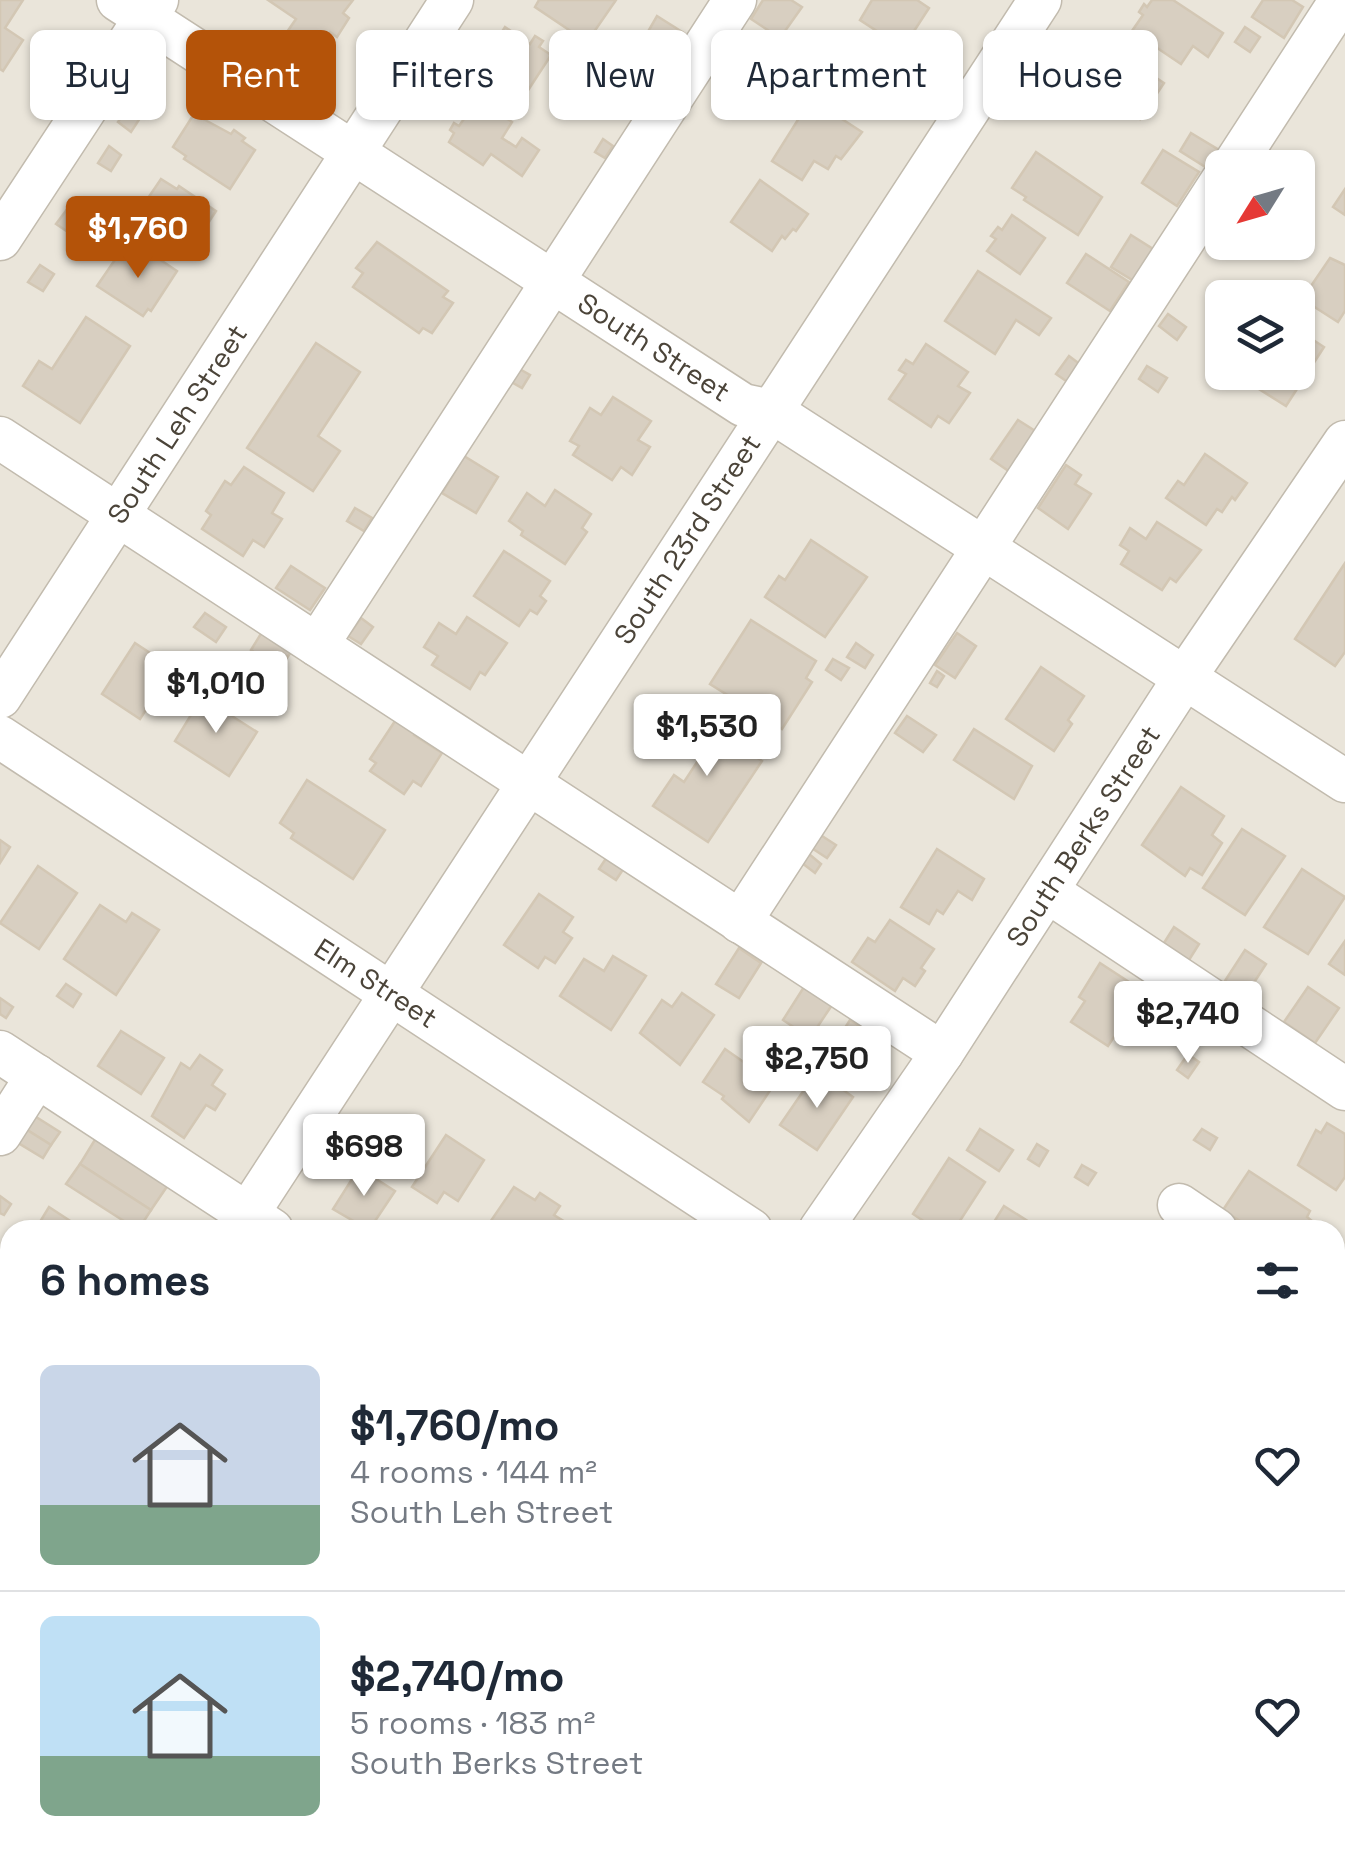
<!DOCTYPE html>
<meta charset="utf-8">
<style>
:root{--surface:#fff;--page:#f6f6f7;--text:#1f2937;--muted:#747a83;--line:#e0e1e3;--accent:#b45309}
body{margin:0;font-family:"Space Grotesk",sans-serif;background:var(--page);color:var(--text);height:100vh;display:flex;flex-direction:column;font-size:38px;white-space:nowrap}
*{box-sizing:border-box;margin:0}
p{font-size:32px;color:var(--muted)}
.icon{flex:none;width:55px;height:55px;fill:none;stroke:currentColor;stroke-width:2;stroke-linecap:round;stroke-linejoin:round}
.map{position:relative;flex:1;overflow:hidden}
.details{position:absolute;left:0px;top:1220px;width:1345px;height:642px;display:flex;flex-direction:column;background:var(--surface);border-radius:30px 30px 0 0;box-shadow:0 2px 8px #0004}
.details>*{flex:none}
.top-card{position:absolute;left:30px;top:30px;width:1285px;height:90px;display:flex;gap:20px}
.needle{width:65px;rotate:233deg}
.fabs{position:absolute;left:1205px;top:150px;display:grid;gap:20px}
.fabs a{display:grid;place-items:center;width:110px;height:110px;border-radius:15px;background:var(--surface);box-shadow:0 2px 8px #0004;font-size:50px}
.price{position:absolute;translate:-50% -85px;padding:0 22px;border-radius:10px;background:#fff;color:#222;font-size:32px;line-height:65px;filter:drop-shadow(0 2px 5px #0008)}
.price::after{content:'';position:absolute;left:50%;top:60px;width:30px;height:22px;margin-left:-15px;background:inherit;clip-path:polygon(0 0,100% 0,50% 100%)}
.price.on{background:var(--accent);color:#fff}
ul{padding:0;list-style:none}
li{display:flex;align-items:center;gap:30px;height:250px;padding:0 40px}
li+li{border-top:2px solid var(--line)}
li span{display:grid;place-items:center;flex:none;width:280px;height:200px;border-radius:15px;color:#555}
li>.icon{margin-inline-start:auto}
span .icon{width:120px;height:120px;fill:#fffc;stroke-width:1}
li b{font-size:42px}
h2{display:flex;justify-content:space-between;align-items:center;height:120px;padding:0 40px;font-size:42px}
.chip{padding:0 35px;border-radius:15px;background:var(--surface);box-shadow:0 2px 8px #0004;font-size:35px;line-height:90px}
.chip.on{background:var(--accent);color:#fff}
.map>svg:first-child{display:block}
.residential{fill:#eae5da;fill-rule:evenodd}
.building{fill:#d8cfc1;stroke:#d3c7b4;stroke-width:2.5}
.lines{fill:none;stroke-linecap:round;stroke-linejoin:round}
.minor-casing{stroke:#c2bbae;stroke-width:45}
.major-casing{stroke:#e6c16a;stroke-width:58}
.minor{stroke:#fff;stroke-width:42}
.major{stroke:#ffe39c;stroke-width:55}
.labels{text-anchor:middle;dominant-baseline:central;stroke-width:10;stroke-linejoin:round;paint-order:stroke}
.street-label{font-size:28px;fill:#4b4439;stroke:#fff}
</style>
<div class="map">
<svg width="1345" height="1861" viewBox="0 0 1345 1861">
<rect width="100%" height="100%" fill="#f6f3ec"/>
<!-- residential -->
<g class="residential">
<path d="M 0,0 L 1345,0 L 1345,1293 L 1335,1308 L 1335,1230 L 10,1230 L 10,1852 L 979,1853 L 974,1861 L 0,1861 ZM 1222,168 L 1298,168 L 1298,242 L 1222,242 ZM 1222,298 L 1298,298 L 1298,372 L 1222,372 Z"/>
<path d="M 1345,1400 L 1345,1861 L 1043,1861 L 1049,1852 L 1335,1852 L 1335,1415 Z"/>
</g>
<!-- building -->
<g class="building">
<path d="M 0,0 L 23,0 L 5,28 L 23,40 L 3,71 L 0,69 Z"/>
<path d="M 268,0 L 353,0 L 343,13 L 349,18 L 337,37 L 330,32 L 316,52 L 287,32 L 296,19 Z"/>
<path d="M 539,0 L 616,0 L 587,42 L 535,7 Z"/>
<path d="M 763,0 L 791,0 L 802,7 L 780,38 L 751,19 Z"/>
<path d="M 872,0 L 917,0 L 929,8 L 903,48 L 860,20 Z"/>
<path d="M 1152,0 L 1173,0 L 1223,33 L 1208,57 L 1193,46 L 1181,64 L 1132,31 L 1143,15 L 1139,12 L 1144,4 L 1147,7 Z"/>
<path d="M 1263,0 L 1292,0 L 1303,7 L 1284,38 L 1252,17 Z"/>
<path d="M 657,16 L 684,33 L 672,51 L 646,35 Z"/>
<path d="M 505,27 L 530,44 L 535,36 L 543,41 L 539,47 L 551,55 L 525,95 L 492,73 L 501,59 L 490,51 Z"/>
<path d="M 1245,27 L 1260,37 L 1250,52 L 1235,42 Z"/>
<path d="M 734,28 L 755,42 L 743,60 L 722,46 Z"/>
<path d="M 853,35 L 887,58 L 878,72 L 883,75 L 876,85 L 871,82 L 862,95 L 828,72 Z"/>
<path d="M 1119,53 L 1164,83 L 1140,119 L 1095,89 L 1104,75 L 1100,71 L 1105,63 L 1110,66 Z"/>
<path d="M 62,90 L 77,99 L 67,116 L 52,106 Z"/>
<path d="M 478,99 L 512,122 L 502,138 L 516,147 L 522,138 L 539,150 L 522,176 L 491,154 L 483,165 L 449,142 L 454,133 L 450,130 L 454,123 L 459,126 Z"/>
<path d="M 811,99 L 862,132 L 841,159 L 836,156 L 828,169 L 814,161 L 802,180 L 772,161 Z"/>
<path d="M 129,106 L 142,115 L 131,132 L 118,122 Z"/>
<path d="M 194,114 L 231,134 L 234,130 L 245,138 L 242,141 L 255,150 L 230,189 L 184,159 L 186,156 L 173,147 Z"/>
<path d="M 1191,133 L 1219,150 L 1207,168 L 1180,151 Z"/>
<path d="M 603,139 L 613,146 L 605,158 L 595,152 Z"/>
<path d="M 109,146 L 121,155 L 111,171 L 98,163 Z"/>
<path d="M 1163,150 L 1199,172 L 1177,206 L 1142,183 Z"/>
<path d="M 1036,152 L 1102,197 L 1078,235 L 1024,200 L 1026,197 L 1012,188 Z"/>
<path d="M 161,179 L 177,189 L 179,186 L 216,211 L 185,258 L 147,233 L 157,218 L 142,207 Z"/>
<path d="M 760,180 L 808,214 L 796,231 L 793,229 L 785,239 L 782,236 L 772,251 L 731,222 Z"/>
<path d="M 1345,189 L 1345,215 L 1333,207 Z"/>
<path d="M 82,200 L 95,208 L 89,218 L 75,209 Z"/>
<path d="M 68,208 L 79,217 L 68,232 L 56,224 Z"/>
<path d="M 1012,215 L 1045,238 L 1020,274 L 987,251 L 996,239 L 991,236 L 998,227 L 1002,230 Z"/>
<path d="M 1131,235 L 1161,254 L 1142,286 L 1111,267 Z"/>
<path d="M 377,242 L 448,291 L 443,297 L 453,303 L 432,333 L 423,328 L 419,333 L 353,287 L 363,273 L 356,268 Z"/>
<path d="M 144,249 L 177,271 L 151,311 L 148,309 L 143,316 L 97,286 L 121,251 L 136,260 Z"/>
<path d="M 1086,254 L 1129,282 L 1110,311 L 1067,283 Z"/>
<path d="M 1330,258 L 1345,265 L 1345,311 L 1338,322 L 1296,295 L 1304,282 L 1311,286 Z"/>
<path d="M 40,265 L 54,274 L 43,291 L 28,282 Z"/>
<path d="M 978,271 L 1051,318 L 1039,335 L 1016,320 L 995,354 L 945,321 Z"/>
<path d="M 1168,314 L 1186,327 L 1177,340 L 1159,326 Z"/>
<path d="M 86,317 L 130,346 L 80,423 L 23,386 L 39,361 L 52,369 Z"/>
<path d="M 1298,330 L 1324,347 L 1286,406 L 1243,379 L 1247,372 L 1298,372 Z"/>
<path d="M 316,343 L 360,372 L 318,436 L 340,451 L 313,491 L 247,448 Z"/>
<path d="M 926,344 L 968,372 L 958,386 L 970,393 L 949,423 L 938,416 L 931,427 L 889,399 L 906,374 L 899,370 L 906,360 L 913,364 Z"/>
<path d="M 1069,356 L 1081,365 L 1069,383 L 1056,374 Z"/>
<path d="M 1147,366 L 1167,378 L 1158,392 L 1139,379 Z"/>
<path d="M 516,367 L 530,375 L 522,388 L 508,380 Z"/>
<path d="M 613,397 L 651,421 L 638,440 L 650,447 L 632,475 L 621,467 L 612,480 L 573,455 L 579,446 L 570,441 L 590,408 L 601,415 Z"/>
<path d="M 1018,420 L 1037,432 L 1010,472 L 991,459 Z"/>
<path d="M 1205,454 L 1247,483 L 1235,500 L 1232,497 L 1222,512 L 1217,509 L 1206,525 L 1166,498 L 1178,481 L 1184,485 Z"/>
<path d="M 464,456 L 498,477 L 476,513 L 442,493 Z"/>
<path d="M 1066,465 L 1081,475 L 1075,484 L 1091,494 L 1068,529 L 1038,508 Z"/>
<path d="M 244,467 L 284,493 L 272,513 L 282,519 L 264,547 L 253,540 L 243,556 L 202,529 L 211,515 L 206,511 L 225,481 L 231,485 Z"/>
<path d="M 555,490 L 591,514 L 582,528 L 587,532 L 565,564 L 521,535 L 523,531 L 509,521 L 527,493 L 545,506 Z"/>
<path d="M 355,508 L 372,518 L 364,531 L 347,521 Z"/>
<path d="M 1157,522 L 1201,550 L 1176,582 L 1170,578 L 1162,590 L 1121,564 L 1129,551 L 1120,545 L 1130,528 L 1146,539 Z"/>
<path d="M 811,540 L 867,577 L 825,637 L 765,597 L 779,576 L 785,580 Z"/>
<path d="M 504,551 L 550,581 L 540,596 L 546,601 L 537,614 L 530,610 L 519,626 L 474,596 Z"/>
<path d="M 1345,563 L 1345,652 L 1335,666 L 1295,639 Z"/>
<path d="M 291,566 L 325,588 L 310,610 L 276,588 Z"/>
<path d="M 205,613 L 226,627 L 216,642 L 194,627 Z"/>
<path d="M 467,617 L 507,643 L 485,675 L 480,672 L 470,689 L 432,665 L 438,656 L 424,647 L 439,623 L 456,634 Z"/>
<path d="M 361,618 L 373,627 L 361,644 L 348,636 Z"/>
<path d="M 751,620 L 816,661 L 806,678 L 812,682 L 782,729 L 710,684 Z"/>
<path d="M 262,632 L 291,652 L 279,669 L 251,650 Z"/>
<path d="M 957,633 L 976,646 L 955,678 L 935,665 Z"/>
<path d="M 135,643 L 173,668 L 140,719 L 102,694 Z"/>
<path d="M 856,643 L 873,655 L 865,668 L 847,657 Z"/>
<path d="M 833,659 L 849,668 L 841,680 L 826,670 Z"/>
<path d="M 1041,667 L 1084,696 L 1068,720 L 1072,724 L 1054,751 L 1006,719 Z"/>
<path d="M 937,671 L 944,676 L 937,687 L 930,683 Z"/>
<path d="M 202,697 L 257,732 L 229,776 L 175,741 Z"/>
<path d="M 689,712 L 762,761 L 708,842 L 653,806 L 674,775 L 684,782 L 701,756 L 673,737 Z"/>
<path d="M 907,716 L 936,735 L 923,752 L 895,733 Z"/>
<path d="M 397,718 L 416,731 L 414,735 L 442,753 L 421,786 L 413,781 L 404,794 L 370,771 L 376,763 L 370,759 Z"/>
<path d="M 974,729 L 1032,766 L 1014,799 L 954,760 Z"/>
<path d="M 307,780 L 385,830 L 353,879 L 291,838 L 294,833 L 280,823 Z"/>
<path d="M 1181,787 L 1224,816 L 1212,835 L 1222,843 L 1202,875 L 1190,868 L 1185,876 L 1142,845 Z"/>
<path d="M 1242,829 L 1285,856 L 1245,915 L 1203,888 Z"/>
<path d="M 819,834 L 836,845 L 827,858 L 810,847 Z"/>
<path d="M 0,840 L 10,847 L 0,863 Z"/>
<path d="M 937,849 L 984,879 L 972,900 L 958,891 L 943,914 L 937,910 L 929,924 L 901,907 Z"/>
<path d="M 609,854 L 626,865 L 616,880 L 599,869 Z"/>
<path d="M 809,854 L 821,864 L 815,873 L 802,863 Z"/>
<path d="M 38,866 L 77,893 L 39,949 L 0,923 Z"/>
<path d="M 1302,869 L 1345,897 L 1308,954 L 1264,927 Z"/>
<path d="M 539,894 L 573,917 L 563,932 L 572,938 L 555,963 L 545,957 L 538,968 L 504,945 Z"/>
<path d="M 100,905 L 126,922 L 132,913 L 159,930 L 116,995 L 64,959 Z"/>
<path d="M 890,920 L 934,949 L 921,968 L 925,971 L 915,986 L 903,978 L 895,991 L 852,962 L 868,938 L 875,942 Z"/>
<path d="M 1174,927 L 1199,944 L 1189,960 L 1164,943 Z"/>
<path d="M 1345,941 L 1345,975 L 1329,964 Z"/>
<path d="M 739,948 L 761,963 L 739,998 L 716,984 Z"/>
<path d="M 1245,950 L 1266,964 L 1244,998 L 1223,984 Z"/>
<path d="M 613,956 L 646,976 L 611,1030 L 560,996 L 584,959 L 604,971 Z"/>
<path d="M 1100,963 L 1149,995 L 1137,1014 L 1131,1011 L 1108,1046 L 1071,1022 L 1085,1001 L 1079,997 Z"/>
<path d="M 66,984 L 81,994 L 73,1007 L 57,996 Z"/>
<path d="M 804,987 L 832,1005 L 810,1038 L 783,1020 Z"/>
<path d="M 1308,987 L 1339,1008 L 1315,1043 L 1284,1022 Z"/>
<path d="M 682,993 L 714,1015 L 680,1065 L 640,1033 L 662,1000 L 672,1007 Z"/>
<path d="M 0,998 L 13,1007 L 6,1018 L 0,1014 Z"/>
<path d="M 850,1020 L 880,1039 L 867,1058 L 838,1039 Z"/>
<path d="M 121,1031 L 164,1058 L 141,1094 L 98,1066 Z"/>
<path d="M 756,1046 L 780,1064 L 769,1079 L 775,1083 L 749,1122 L 722,1099 L 724,1096 L 703,1082 L 725,1049 L 745,1063 Z"/>
<path d="M 1188,1054 L 1199,1062 L 1188,1078 L 1177,1070 Z"/>
<path d="M 200,1055 L 222,1070 L 212,1085 L 225,1094 L 215,1110 L 206,1105 L 184,1138 L 152,1116 L 181,1063 L 190,1069 Z"/>
<path d="M 817,1071 L 853,1097 L 817,1150 L 780,1125 Z"/>
<path d="M 33,1115 L 60,1132 L 51,1145 L 24,1128 Z"/>
<path d="M 1327,1123 L 1345,1134 L 1345,1177 L 1336,1190 L 1298,1165 L 1316,1130 L 1321,1133 Z"/>
<path d="M 24,1128 L 51,1145 L 43,1158 L 15,1141 Z"/>
<path d="M 980,1129 L 1013,1150 L 999,1171 L 967,1150 Z"/>
<path d="M 1202,1129 L 1217,1138 L 1210,1150 L 1194,1140 Z"/>
<path d="M 446,1135 L 484,1160 L 458,1201 L 444,1192 L 437,1203 L 412,1187 Z"/>
<path d="M 96,1138 L 168,1185 L 151,1210 L 80,1164 Z"/>
<path d="M 1037,1144 L 1048,1151 L 1039,1166 L 1028,1159 Z"/>
<path d="M 949,1158 L 985,1182 L 954,1230 L 937,1230 L 913,1214 Z"/>
<path d="M 80,1164 L 151,1210 L 138,1230 L 66,1184 Z"/>
<path d="M 1082,1165 L 1096,1173 L 1088,1185 L 1075,1177 Z"/>
<path d="M 359,1168 L 395,1191 L 369,1230 L 333,1209 Z"/>
<path d="M 1249,1171 L 1310,1211 L 1307,1217 L 1312,1221 L 1306,1230 L 1254,1230 L 1223,1210 Z"/>
<path d="M 514,1187 L 535,1200 L 540,1193 L 560,1206 L 554,1215 L 567,1223 L 562,1230 L 486,1228 Z"/>
<path d="M 0,1196 L 11,1204 L 4,1215 L 0,1213 Z"/>
<path d="M 1004,1206 L 1034,1225 L 1036,1223 L 1047,1230 L 989,1230 Z"/>
<path d="M 49,1207 L 84,1230 L 35,1230 Z"/>
<path d="M 10,1389 L 10,1444 L 4,1453 L 0,1450 L 0,1395 L 4,1398 Z"/>
<path d="M 1345,1507 L 1345,1540 L 1335,1534 L 1335,1523 Z"/>
<path d="M 10,1715 L 10,1766 L 0,1760 L 0,1731 Z"/>
<path d="M 203,1852 L 257,1852 L 260,1857 L 258,1861 L 197,1861 Z"/>
<path d="M 589,1852 L 642,1852 L 636,1861 L 602,1861 Z"/>
<path d="M 708,1852 L 729,1852 L 742,1861 L 702,1861 Z"/>
<path d="M 1127,1852 L 1189,1852 L 1203,1861 L 1117,1861 Z"/>
</g>
<g class="lines">
<defs>
<g id="minor">
<path d="M 118,0 L 743,405 L 771,411 L 1345,781"/>
<path d="M 1232,168 L 1341,0"/>
<path d="M 0,239 L 157,0"/>
<path d="M 0,438 L 942,1053"/>
<path d="M 317,645 L 735,0"/>
<path d="M 0,697 L 452,0"/>
<path d="M 0,737 L 751,1230"/>
<path d="M 1047,891 L 1345,1089"/>
<path d="M 740,922 L 1222,181"/>
<path d="M 0,1052 L 272,1230"/>
<path d="M 0,1134 L 37,1076"/>
<path d="M 1179,1205 L 1216,1230"/>
<path d="M 237,1230 L 1040,0"/>
<path d="M 820,1230 L 942,1053 L 1185,677 L 1345,442"/>
<path d="M 0,1278 L 10,1285"/>
<path d="M 0,1594 L 10,1578"/>
<path d="M 1335,1611 L 1345,1618"/>
<path d="M 418,1852 L 431,1861"/>
<path d="M 879,1852 L 892,1861"/>
<path d="M 1226,1852 L 1239,1861"/>
</g>
<g id="major">
<path d="M 1335,1358 L 1345,1342"/>
<path d="M 1009,1861 L 1014,1852"/>
</g>
</defs>
<!-- minor casing -->
<use href="#minor" class="minor-casing"/>
<!-- major casing -->
<use href="#major" class="major-casing"/>
<!-- minor -->
<use href="#minor" class="minor"/>
<!-- major -->
<use href="#major" class="major"/>
</g>
<g class="labels">
<!-- street labels -->
<g class="street-label">
<text transform="translate(654 347) rotate(33)">South Street</text>
<text transform="translate(177 424) rotate(-57)">South Leh Street</text>
<text transform="translate(687 539) rotate(-57)">South 23rd Street</text>
<text transform="translate(1083 836) rotate(-57)">South Berks Street</text>
<text transform="translate(376 983) rotate(33)">Elm Street</text>
</g>
</g>
</svg>
<div class="fabs">
<a><svg class="needle" viewBox="-14 -14 28 28"><path d="M0-13l5 13h-10z" fill="#e53935"/><path d="M0 13l5-13h-10z" fill="#747a83"/></svg></a>
<a><svg class="icon" aria-label="layers" viewBox="0 0 24 24"><path d="M12 4l9 5-9 5-9-5zM3 14l9 5 9-5"/></svg></a>
</div>
<b class="price on" style="left:138px;top:281px">$1,760</b>
<b class="price" style="left:216px;top:736px">$1,010</b>
<b class="price" style="left:707px;top:779px">$1,530</b>
<b class="price" style="left:1188px;top:1066px">$2,740</b>
<b class="price" style="left:817px;top:1111px">$2,750</b>
<b class="price" style="left:364px;top:1199px">$698</b>
<div class="top-card">
<a class="chip">Buy</a>
<a class="chip on">Rent</a>
<a class="chip">Filters</a>
<a class="chip">New</a>
<a class="chip">Apartment</a>
<a class="chip">House</a>
</div>
<section class="details">
<h2>6 homes<svg class="icon" aria-label="filters" viewBox="0 0 24 24"><path d="M4 7h16M4 17h16"/><circle cx="9" cy="7" r="2"/><circle cx="15" cy="17" r="2"/></svg></h2>
<ul>
<li><span style="background:linear-gradient(#c9d6e8 70%,#7fa58c 0)"><svg class="icon" aria-label="home" viewBox="0 0 24 24"><path d="M3 11l9-7 9 7M6 9v11h12V9"/></svg></span><div><b>$1,760/mo</b><p>4 rooms · 144 m²</p><p>South Leh Street</p></div><svg class="icon" aria-label="heart" viewBox="0 0 24 24"><path d="M12 20l-8-8c-3-5 5-10 8-4 3-6 11-1 8 4z"/></svg></li>
<li><span style="background:linear-gradient(#bfe0f5 70%,#7fa58c 0)"><svg class="icon" aria-label="home" viewBox="0 0 24 24"><path d="M3 11l9-7 9 7M6 9v11h12V9"/></svg></span><div><b>$2,740/mo</b><p>5 rooms · 183 m²</p><p>South Berks Street</p></div><svg class="icon" aria-label="heart" viewBox="0 0 24 24"><path d="M12 20l-8-8c-3-5 5-10 8-4 3-6 11-1 8 4z"/></svg></li>
</ul>
</section>
</div>
